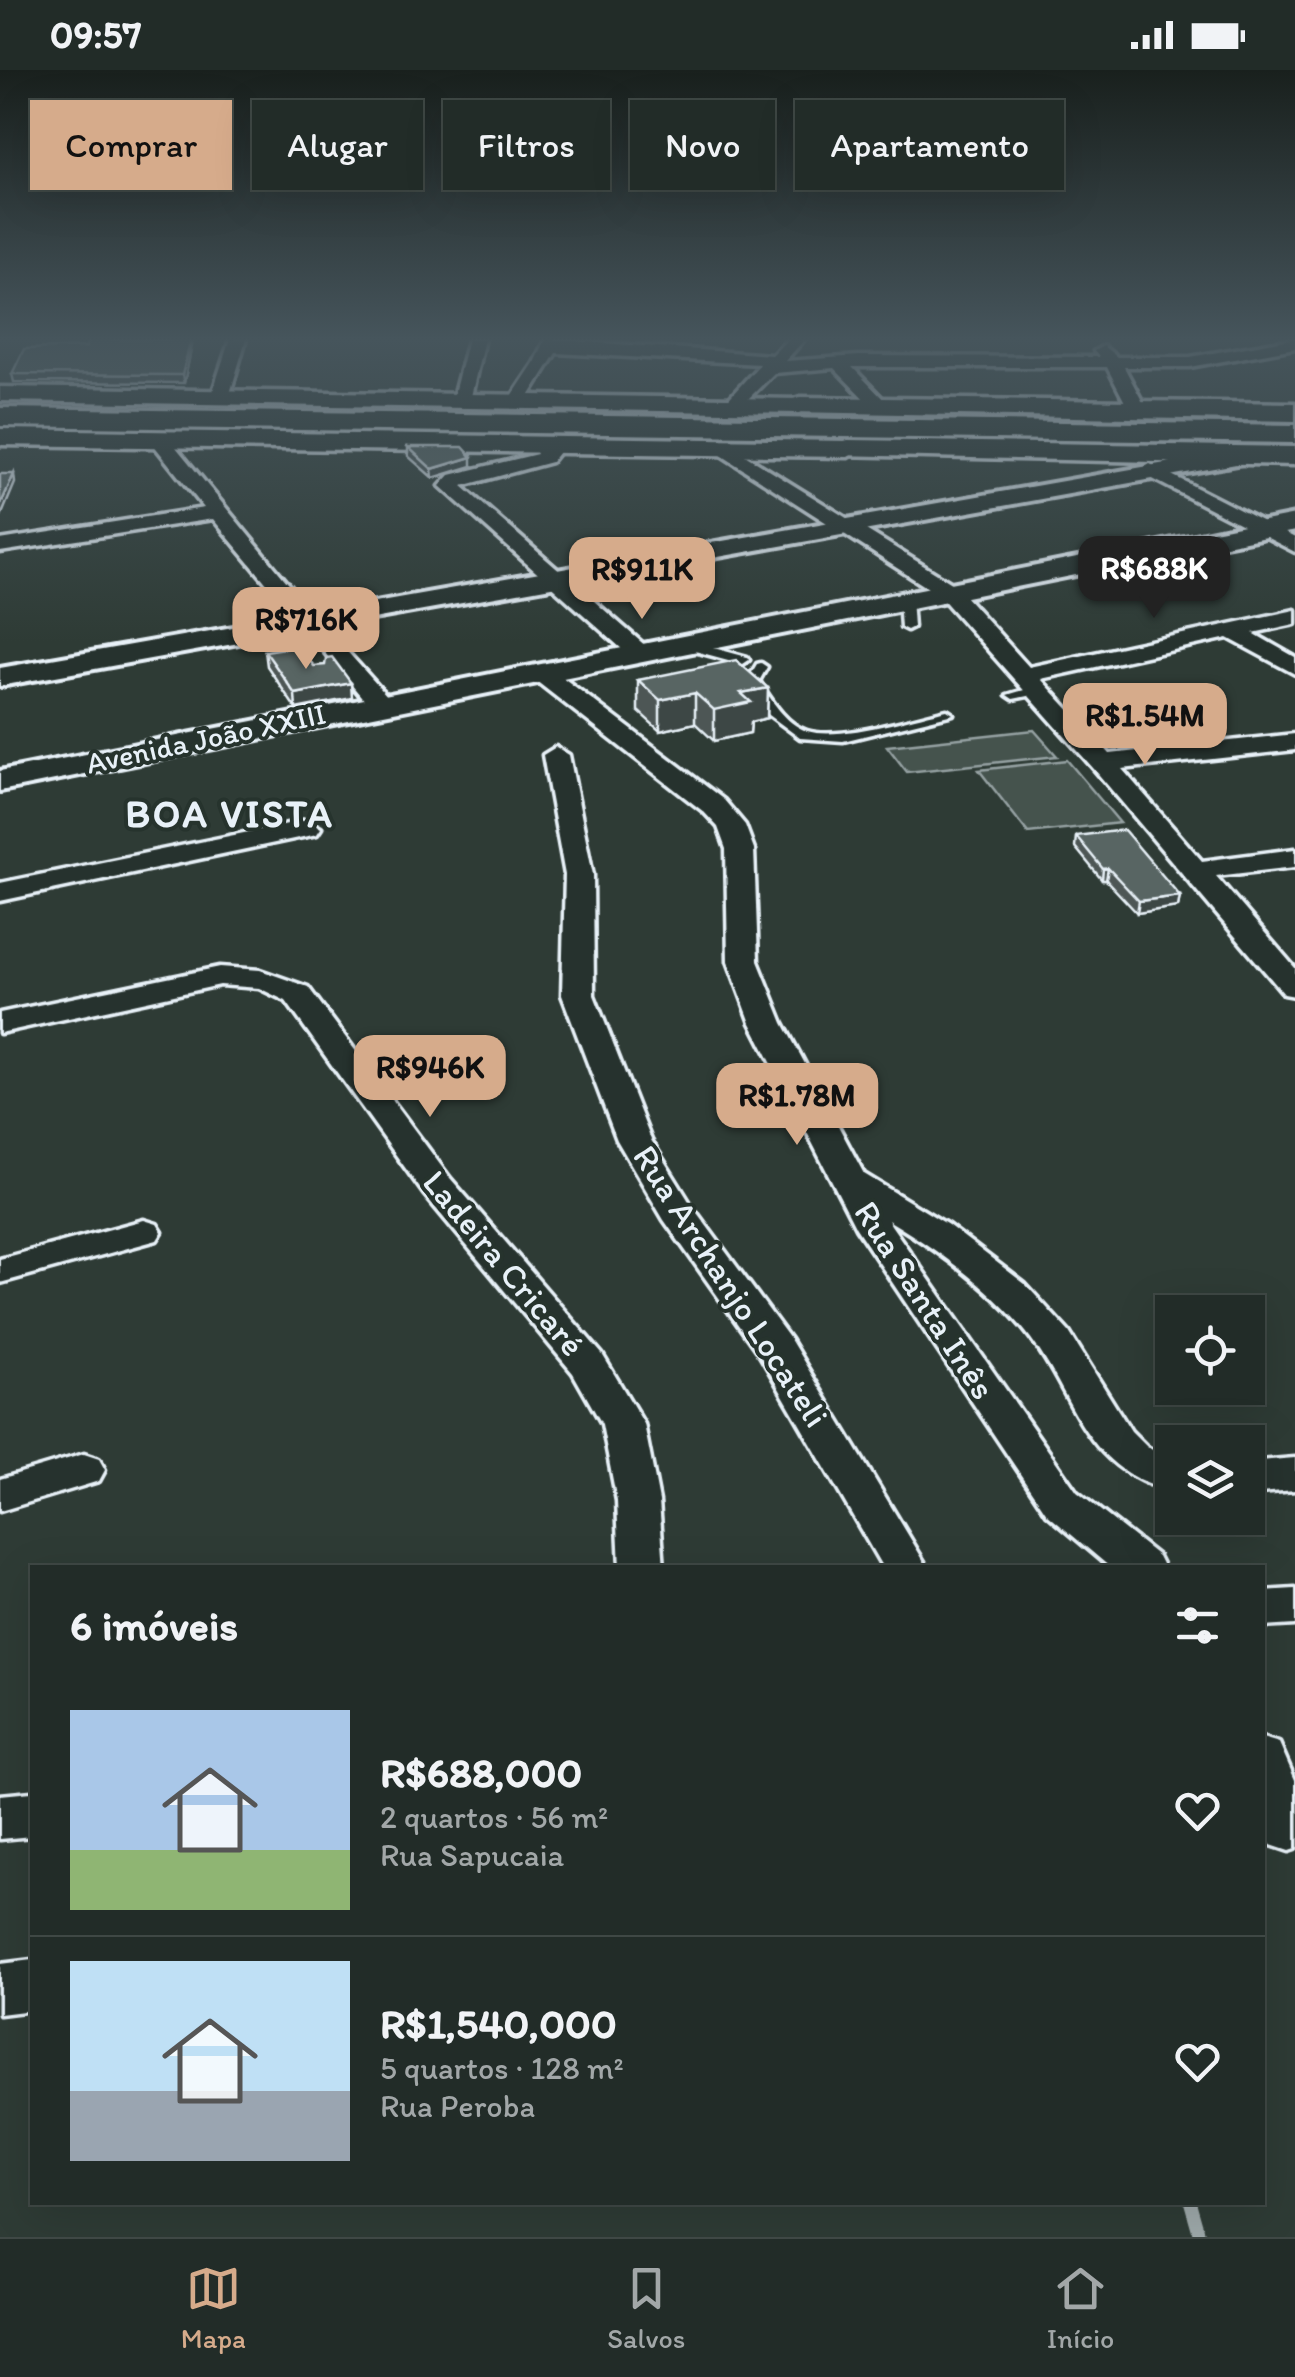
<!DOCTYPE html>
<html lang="pt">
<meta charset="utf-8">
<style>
:root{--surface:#222c28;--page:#2e3834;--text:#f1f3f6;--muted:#a2a7a8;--line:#3f4845;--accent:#d6ab8b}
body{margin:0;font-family:Itim,sans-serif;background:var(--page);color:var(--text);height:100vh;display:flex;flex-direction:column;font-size:38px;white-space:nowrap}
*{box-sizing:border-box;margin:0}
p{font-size:32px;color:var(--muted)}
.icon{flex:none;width:55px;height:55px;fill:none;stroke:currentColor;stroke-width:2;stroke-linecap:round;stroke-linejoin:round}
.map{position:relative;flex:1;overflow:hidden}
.panel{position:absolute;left:30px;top:1495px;width:1235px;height:640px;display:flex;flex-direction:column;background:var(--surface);border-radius:0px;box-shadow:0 10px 40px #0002,0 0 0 2px var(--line)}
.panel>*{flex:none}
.top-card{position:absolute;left:30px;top:30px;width:1235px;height:90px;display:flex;gap:20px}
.controls{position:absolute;left:1155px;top:1225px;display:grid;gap:20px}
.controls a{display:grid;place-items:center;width:110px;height:110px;border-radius:0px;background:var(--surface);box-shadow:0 10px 40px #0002,0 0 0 2px var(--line);font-size:50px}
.price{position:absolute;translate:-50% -85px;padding:0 22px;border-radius:20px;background:var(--accent);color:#111;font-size:32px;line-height:65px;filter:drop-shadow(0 2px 5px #0008)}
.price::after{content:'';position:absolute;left:50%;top:60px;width:30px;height:22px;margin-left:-15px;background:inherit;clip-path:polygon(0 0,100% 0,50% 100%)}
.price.active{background:#222;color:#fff}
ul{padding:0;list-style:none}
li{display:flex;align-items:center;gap:30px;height:250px;padding:0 40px}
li+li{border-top:2px solid var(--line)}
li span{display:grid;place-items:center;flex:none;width:280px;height:200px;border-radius:0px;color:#555}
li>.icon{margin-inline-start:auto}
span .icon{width:120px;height:120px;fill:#fffc;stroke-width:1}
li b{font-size:42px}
h2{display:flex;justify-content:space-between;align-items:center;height:120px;padding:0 40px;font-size:42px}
.pill{padding:0 35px;border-radius:0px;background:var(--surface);box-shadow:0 10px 40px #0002,0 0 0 2px var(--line);font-size:35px;line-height:90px}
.pill.active{background:var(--accent);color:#111}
.status{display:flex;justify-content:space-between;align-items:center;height:70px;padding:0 50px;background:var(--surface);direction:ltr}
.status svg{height:28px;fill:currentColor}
.tab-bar{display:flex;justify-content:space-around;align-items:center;height:140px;border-top:2px solid var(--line);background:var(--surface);font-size:28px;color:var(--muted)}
.tab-bar a{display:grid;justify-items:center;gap:5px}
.tab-bar .active{color:var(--accent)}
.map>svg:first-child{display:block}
.green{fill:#45524e;stroke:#96a2a3;stroke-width:2.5}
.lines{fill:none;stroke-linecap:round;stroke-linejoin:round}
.stream{stroke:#9da8a9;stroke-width:12}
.service-casing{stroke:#e8f1f8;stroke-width:7}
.minor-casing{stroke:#e8f1f8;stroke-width:7}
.tertiary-casing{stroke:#e8f1f8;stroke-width:8}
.secondary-casing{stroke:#e8f1f8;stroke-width:7}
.primary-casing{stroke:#e8f1f8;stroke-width:7}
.trunk-casing{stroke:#e8f1f8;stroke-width:7}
.service{fill:#26332d;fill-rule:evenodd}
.minor{fill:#26332d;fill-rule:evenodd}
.tertiary{fill:#26332d;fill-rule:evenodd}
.secondary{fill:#26332d;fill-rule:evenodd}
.primary{fill:#26332d;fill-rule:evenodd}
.trunk{fill:#26332d;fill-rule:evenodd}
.wall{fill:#4d5755;stroke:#e8f1f8;stroke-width:2.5}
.shaded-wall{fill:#3e4745;stroke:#e8f1f8;stroke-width:2.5}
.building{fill:#596563;stroke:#e8f1f8;stroke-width:2.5}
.labels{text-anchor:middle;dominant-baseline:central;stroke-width:8;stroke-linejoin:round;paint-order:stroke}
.far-street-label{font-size:30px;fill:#e8f1f8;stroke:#26332d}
.street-label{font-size:35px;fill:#e8f1f8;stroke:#26332d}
.far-district-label{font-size:38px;font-weight:bold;letter-spacing:2.5px;fill:#e8f1f8;stroke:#26332d}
</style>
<div class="status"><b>09:57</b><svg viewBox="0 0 49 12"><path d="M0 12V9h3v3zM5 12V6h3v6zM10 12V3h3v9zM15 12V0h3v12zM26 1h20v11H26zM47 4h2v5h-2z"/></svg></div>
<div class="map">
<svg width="1295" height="2167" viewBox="0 0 1295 2167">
<rect width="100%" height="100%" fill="#2e3b35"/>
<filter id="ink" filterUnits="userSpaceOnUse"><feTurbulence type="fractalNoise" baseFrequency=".01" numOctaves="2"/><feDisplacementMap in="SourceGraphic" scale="20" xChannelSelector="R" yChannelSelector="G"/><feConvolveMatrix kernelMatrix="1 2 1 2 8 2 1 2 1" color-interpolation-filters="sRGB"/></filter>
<g filter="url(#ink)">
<!-- green -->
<g class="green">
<path d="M 0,329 L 165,332 L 213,342 L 0,342 Z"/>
<path d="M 239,333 L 703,339 L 554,347 L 249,345 Z"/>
<path d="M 894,341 L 1006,344 L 987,355 L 582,349 L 738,342 Z"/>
<path d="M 1038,346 L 1295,347 L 1295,359 L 1006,355 L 1019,348 Z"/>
<path d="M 242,355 L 610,365 L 725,376 L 220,364 Z"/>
<path d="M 604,360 L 990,367 L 998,373 L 714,371 Z"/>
<path d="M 1010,367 L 1295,371 L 1295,384 L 1020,373 Z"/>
<path d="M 1034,660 L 1057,686 L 907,702 L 887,676 Z"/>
<path d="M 1067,690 L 1120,753 L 1028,763 L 979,700 Z"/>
</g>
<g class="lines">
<!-- stream -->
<path class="stream" d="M 1190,2132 L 1200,2167"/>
<defs>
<g id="service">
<path d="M 905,525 L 911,528 L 913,557 L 907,560 L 901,557 L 899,528 Z"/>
<path d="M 684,570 L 747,587 L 749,590 L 743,594 L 680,577 L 680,571 Z"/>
<path d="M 761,593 L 767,597 L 759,611 C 771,629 785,654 807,661 C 840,671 912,648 947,640 L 953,644 L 843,671 L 800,668 L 769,645 L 747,611 L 757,594 Z"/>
<path d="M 1038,616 L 1042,617 L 1042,623 L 1013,629 L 1007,625 Z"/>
</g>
<g id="minor">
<path d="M 230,269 L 246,269 L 229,327 L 220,332 L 211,327 Z"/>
<path d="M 468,269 L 484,269 L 470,331 L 461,336 L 452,331 Z"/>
<path d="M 545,269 L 772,285 L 788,269 L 805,269 L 785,291 L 859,286 L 1099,287 L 1094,281 L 1103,276 L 1117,287 L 1190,287 L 1291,269 L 1295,269 L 1295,278 L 1190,297 L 1124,297 L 1147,340 L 1138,346 L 1129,340 L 1107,297 L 852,297 L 891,337 L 882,343 L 876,341 L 834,298 L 774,303 L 738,339 L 732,340 L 723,335 L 760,294 L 556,283 L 523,336 L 511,336 L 508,332 L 534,293 Z"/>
<path d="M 159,363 L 166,365 L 315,546 L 389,628 L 392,633 L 389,638 L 371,638 L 213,449 L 0,482 L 0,470 L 204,438 L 149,369 Z"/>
<path d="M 542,368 L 549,370 L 559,382 L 551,392 L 462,416 L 648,578 L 652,583 L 648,588 L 632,588 L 440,416 L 450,405 L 537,384 L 532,374 Z"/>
<path d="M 722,371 L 955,515 L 1029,597 L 1295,540 L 1295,554 L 1253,563 L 1295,587 L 1295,604 L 1228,568 L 1041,609 L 1110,684 L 1295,664 L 1295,680 L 1122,699 L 1202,791 L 1295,779 L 1295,797 L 1216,806 L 1295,898 L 1295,926 L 1284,924 L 1094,699 L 939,525 L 715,381 L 715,373 Z"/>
<path d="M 1150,394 L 1295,468 L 1295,482 L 1143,404 L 1140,400 Z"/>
<path d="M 540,595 L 549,597 L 724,730 L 745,755 L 754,779 L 758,891 L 783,953 L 864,1104 L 948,1155 L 1025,1214 L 1069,1262 L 1131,1361 L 1147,1377 L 1172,1390 L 1172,1422 C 1076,1396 1078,1323 1021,1256 C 984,1213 936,1179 888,1150 L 891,1155 L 1077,1422 L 1158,1486 L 1164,1498 L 1111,1498 L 1047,1444 L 856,1158 L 751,953 L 728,891 L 726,779 L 718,757 L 704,742 L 531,607 L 528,602 Z"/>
<path d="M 556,677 L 569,685 L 593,805 L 594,925 L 651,1070 L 692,1136 L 790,1269 L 928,1498 L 883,1498 L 761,1287 L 664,1150 L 617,1070 L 562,925 L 565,805 L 543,685 Z"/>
<path d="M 307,750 L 321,758 L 317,764 L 0,831 L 0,813 Z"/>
<path d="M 220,897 L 260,900 L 308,917 L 450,1108 L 602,1284 L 644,1354 L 659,1431 L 664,1498 L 620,1498 L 617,1431 L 602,1354 L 573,1303 L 424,1124 L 286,931 L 259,918 L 220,915 L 0,963 L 0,943 Z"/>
<path d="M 144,1150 L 157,1154 L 162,1162 L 157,1170 L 0,1213 L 0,1189 Z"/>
<path d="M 84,1384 L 99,1389 L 105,1400 L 99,1411 L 0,1441 L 0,1409 Z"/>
<path d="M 1295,1388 L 1295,1420 L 1248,1424 L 1248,1392 Z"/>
<path d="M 1295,1519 L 1295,1555 L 1262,1557 L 1262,1521 Z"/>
<path d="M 1262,1668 L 1279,1673 L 1295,1710 L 1295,1779 L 1289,1781 L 1271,1775 L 1262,1755 Z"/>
<path d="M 32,1722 L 32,1766 L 0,1769 L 0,1725 Z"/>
<path d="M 32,1890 L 32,1940 L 0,1944 L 0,1894 Z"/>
</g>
<g id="tertiary">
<path d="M 1245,379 L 1253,381 L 1257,386 L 1253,391 L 0,616 L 0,598 Z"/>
<path d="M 1295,445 L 1295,461 L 0,721 L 0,701 Z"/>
</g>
<g id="secondary">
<path d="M 0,317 L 800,329 L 812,336 L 800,343 L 0,331 Z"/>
<path d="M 0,359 L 848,371 L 861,379 L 848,387 L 0,375 Z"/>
</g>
<g id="primary">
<path d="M 800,327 L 1295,333 L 1295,351 L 790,342 L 786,336 L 790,330 Z"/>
<path d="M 848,370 L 1295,377 L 1295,395 L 837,385 L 833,379 L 837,373 Z"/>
</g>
<path id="trunk" d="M 0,338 L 1295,355 L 1295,373 L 0,356 Z"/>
</defs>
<!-- service casing -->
<use href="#service" class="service-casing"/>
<!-- minor casing -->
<use href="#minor" class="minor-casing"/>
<!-- tertiary casing -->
<use href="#tertiary" class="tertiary-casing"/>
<!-- secondary casing -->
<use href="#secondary" class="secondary-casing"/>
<!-- primary casing -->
<use href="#primary" class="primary-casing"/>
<!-- trunk casing -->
<use href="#trunk" class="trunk-casing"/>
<!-- service -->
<use href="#service" class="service"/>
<!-- minor -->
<use href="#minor" class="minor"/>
<!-- tertiary -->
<use href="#tertiary" class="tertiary"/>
<!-- secondary -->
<use href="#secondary" class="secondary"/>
<!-- primary -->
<use href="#primary" class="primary"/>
<!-- trunk -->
<use href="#trunk" class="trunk"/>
</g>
<!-- wall -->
<g class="wall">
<path d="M 192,269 L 192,275 L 184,313 L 14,312 L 12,304 Z"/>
<path d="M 408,377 L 472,396 L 433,408 L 408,386 Z"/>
<path d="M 265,581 L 314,596 L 351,613 L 352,628 L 296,639 L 267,596 Z"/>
<path d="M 638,610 L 768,618 L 767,648 L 751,652 L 750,663 L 714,671 L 695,653 L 660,661 L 638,641 Z"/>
<path d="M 1076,766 L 1180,826 L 1178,837 L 1137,843 L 1106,810 L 1102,810 L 1075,777 Z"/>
</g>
<!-- shaded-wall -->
<g class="shaded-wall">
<path d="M 192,269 L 192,275 L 184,313 L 182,305 Z"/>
<path d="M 472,387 L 472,396 L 433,408 L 432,399 Z"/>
<path d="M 14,404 L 15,413 L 0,449 L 0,436 Z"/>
<path d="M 351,613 L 352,628 L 296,639 L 295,624 Z"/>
<path d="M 768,618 L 767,648 L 751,652 L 750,663 L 714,671 L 714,640 L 741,623 Z"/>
<path d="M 695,623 L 695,653 L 660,661 L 660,630 Z"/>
<path d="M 1108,798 L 1106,810 L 1102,810 L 1103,799 Z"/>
<path d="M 1180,826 L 1178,837 L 1137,843 L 1139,831 Z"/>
</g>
<!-- building -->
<g class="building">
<path d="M 89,269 L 191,269 L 182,305 L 12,304 L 24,279 L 86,277 Z"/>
<path d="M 408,377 L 463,377 L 472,387 L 432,399 Z"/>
<path d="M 0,404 L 14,404 L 0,436 Z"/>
<path d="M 292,577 L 304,592 L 310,591 L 314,596 L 325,595 L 326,588 L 332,587 L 351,613 L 295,624 L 265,581 Z"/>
<path d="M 736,590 L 768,618 L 741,623 L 751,632 L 714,640 L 695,623 L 660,630 L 638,610 Z"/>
<path d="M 1124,760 L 1180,826 L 1139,831 L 1108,798 L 1103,799 L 1076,766 Z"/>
</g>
</g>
<!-- sky -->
<linearGradient id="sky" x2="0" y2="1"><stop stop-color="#19201d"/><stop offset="0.47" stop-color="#46555c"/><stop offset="1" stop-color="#46555c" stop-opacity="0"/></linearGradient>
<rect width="1295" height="572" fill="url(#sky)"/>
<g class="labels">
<!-- far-street labels -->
<g class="far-street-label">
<text transform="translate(206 668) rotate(-12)">Avenida João XXIII</text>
</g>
<!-- street labels -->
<g class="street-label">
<text transform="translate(504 1193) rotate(50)">Ladeira Cricaré</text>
<text transform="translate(731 1216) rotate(57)">Rua Archanjo Locateli</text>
<text transform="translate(925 1230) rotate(57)">Rua Santa Inês</text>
</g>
<!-- far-district labels -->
<g class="far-district-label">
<text x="230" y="744">BOA VISTA</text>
</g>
</g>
</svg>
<div class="controls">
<a><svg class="icon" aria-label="locate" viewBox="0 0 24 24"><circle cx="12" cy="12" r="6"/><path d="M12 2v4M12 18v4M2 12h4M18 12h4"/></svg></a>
<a><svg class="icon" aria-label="layers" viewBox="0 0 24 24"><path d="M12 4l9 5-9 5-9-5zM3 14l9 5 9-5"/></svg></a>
</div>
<b class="price active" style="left:1154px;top:551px">R$688K</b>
<b class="price" style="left:642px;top:552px">R$911K</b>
<b class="price" style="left:306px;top:602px">R$716K</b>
<b class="price" style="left:1145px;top:698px">R$1.54M</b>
<b class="price" style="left:430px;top:1050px">R$946K</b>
<b class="price" style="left:797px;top:1078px">R$1.78M</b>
<div class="top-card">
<a class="pill active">Comprar</a>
<a class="pill">Alugar</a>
<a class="pill">Filtros</a>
<a class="pill">Novo</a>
<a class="pill">Apartamento</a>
</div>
<section class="panel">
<h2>6 imóveis<svg class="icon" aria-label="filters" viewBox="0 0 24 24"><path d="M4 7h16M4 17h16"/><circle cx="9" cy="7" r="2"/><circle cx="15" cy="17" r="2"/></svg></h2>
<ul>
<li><span style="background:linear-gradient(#a9c7e8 70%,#8fb573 0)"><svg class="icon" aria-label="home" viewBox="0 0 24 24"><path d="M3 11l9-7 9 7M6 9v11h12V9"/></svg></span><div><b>R$688,000</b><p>2 quartos · 56 m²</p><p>Rua Sapucaia</p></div><svg class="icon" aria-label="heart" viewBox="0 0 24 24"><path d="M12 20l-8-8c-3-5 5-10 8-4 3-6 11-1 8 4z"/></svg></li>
<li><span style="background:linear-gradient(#bfe0f5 65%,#9aa5b1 0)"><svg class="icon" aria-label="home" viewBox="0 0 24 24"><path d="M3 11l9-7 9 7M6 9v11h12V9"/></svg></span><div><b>R$1,540,000</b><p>5 quartos · 128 m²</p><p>Rua Peroba</p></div><svg class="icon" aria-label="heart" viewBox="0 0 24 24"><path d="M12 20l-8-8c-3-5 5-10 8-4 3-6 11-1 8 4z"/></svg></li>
</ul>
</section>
</div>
<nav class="tab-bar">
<a class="active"><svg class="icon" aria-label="map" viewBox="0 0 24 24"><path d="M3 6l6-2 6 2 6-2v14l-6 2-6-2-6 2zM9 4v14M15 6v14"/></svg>Mapa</a>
<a><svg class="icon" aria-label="saved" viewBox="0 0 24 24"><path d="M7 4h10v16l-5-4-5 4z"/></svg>Salvos</a>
<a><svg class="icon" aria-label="home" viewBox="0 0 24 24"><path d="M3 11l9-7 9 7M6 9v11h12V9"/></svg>Início</a>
</nav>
